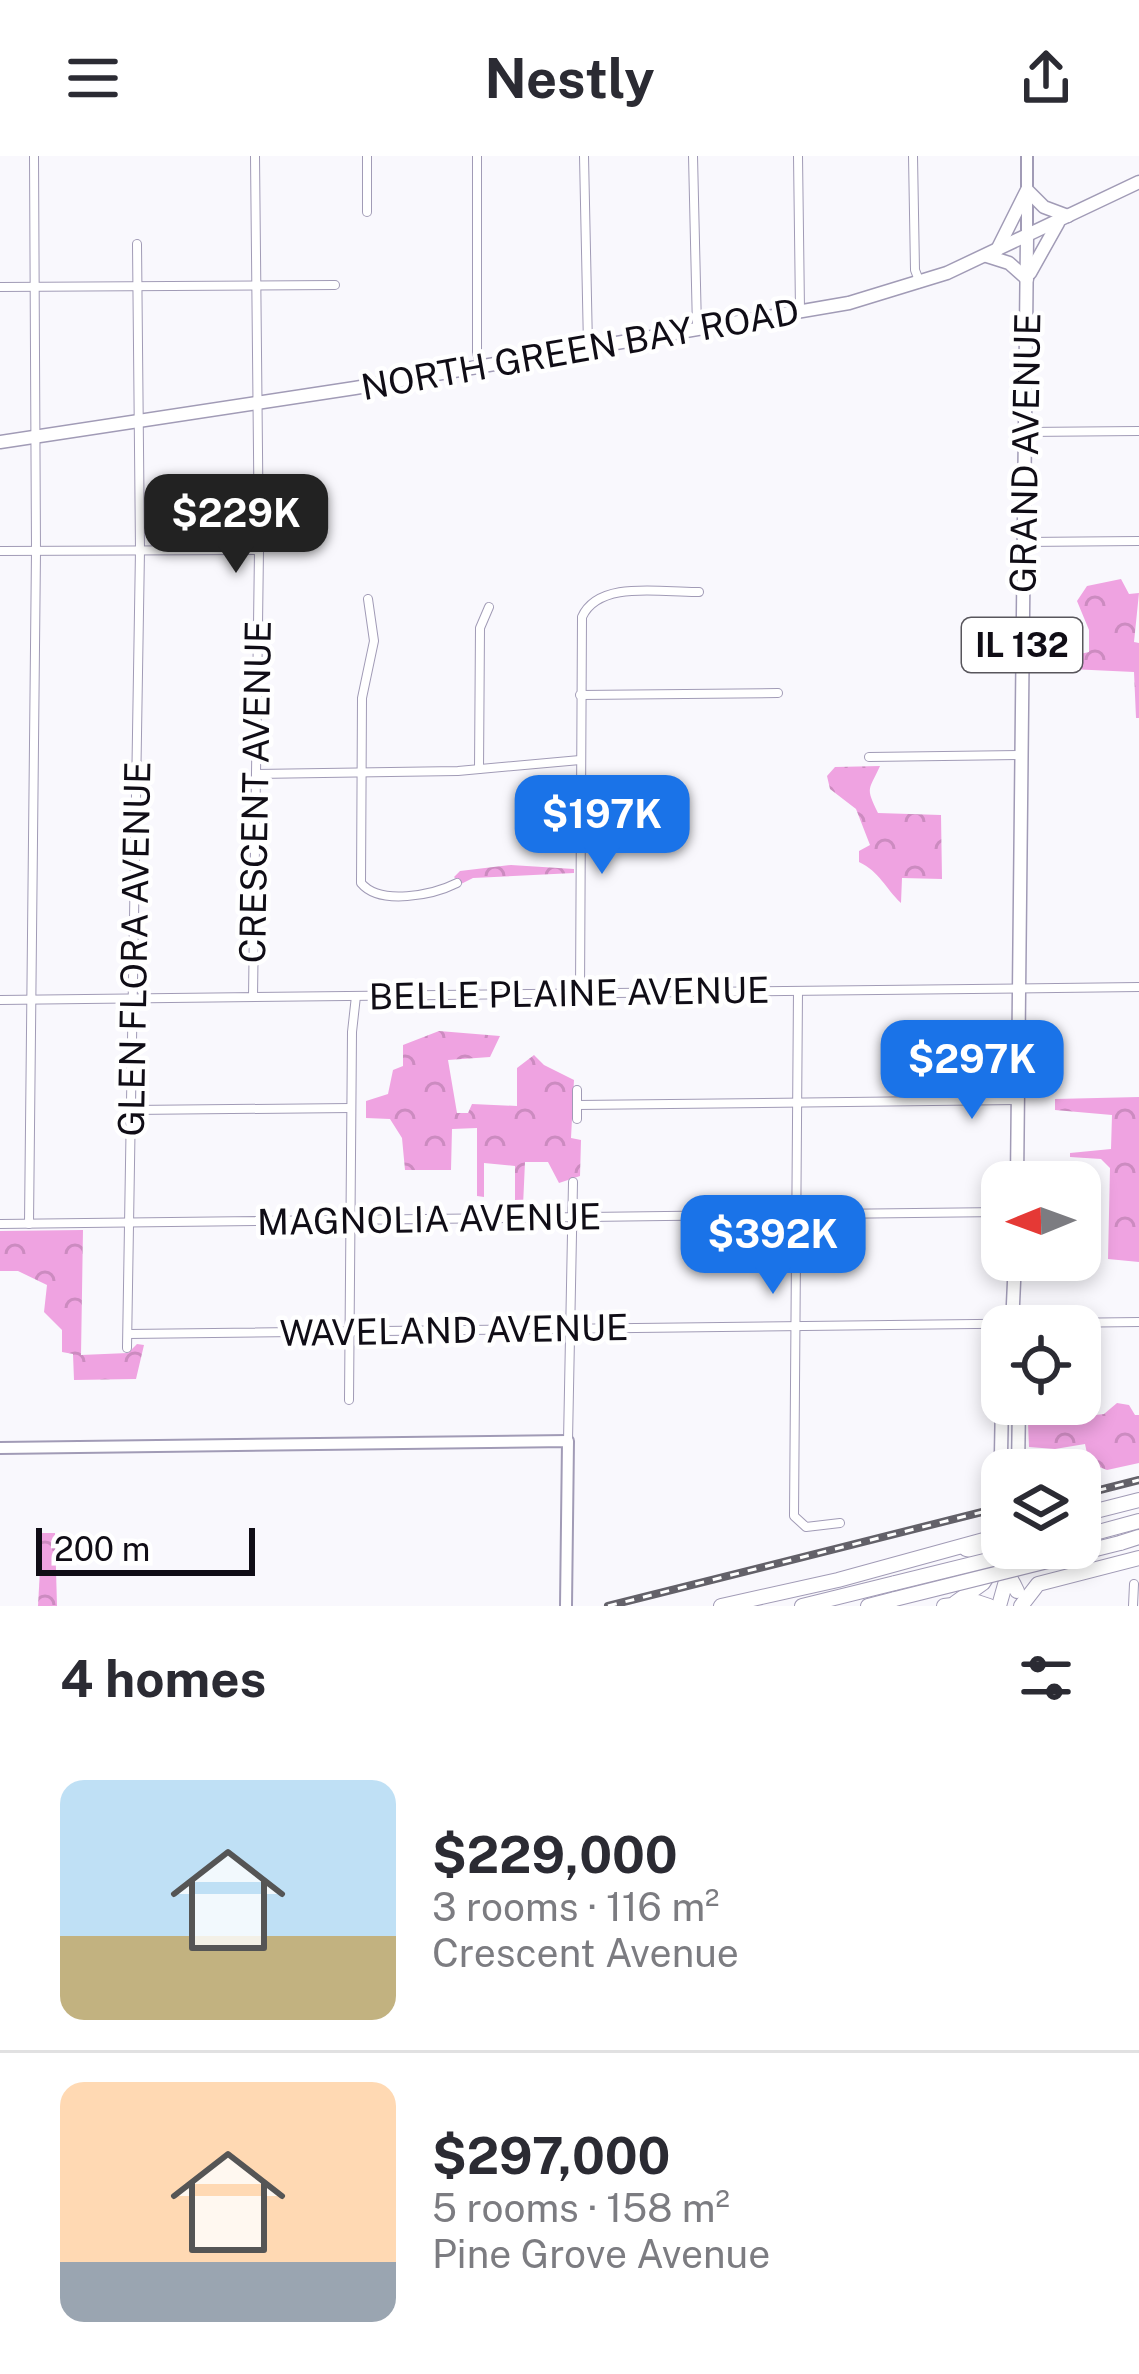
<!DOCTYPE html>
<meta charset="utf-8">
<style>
:root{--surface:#fff;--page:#f7f7f7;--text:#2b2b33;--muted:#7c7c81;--line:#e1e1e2;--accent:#1a73e8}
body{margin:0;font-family:"Public Sans",sans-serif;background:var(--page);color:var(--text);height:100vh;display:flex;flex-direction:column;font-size:45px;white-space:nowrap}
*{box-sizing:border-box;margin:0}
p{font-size:39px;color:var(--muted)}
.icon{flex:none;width:66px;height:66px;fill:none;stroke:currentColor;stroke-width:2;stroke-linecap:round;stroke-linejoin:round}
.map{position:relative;height:1450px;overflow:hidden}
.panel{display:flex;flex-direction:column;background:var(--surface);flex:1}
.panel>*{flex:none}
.needle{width:78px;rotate:269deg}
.tools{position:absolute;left:981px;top:1005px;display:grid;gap:24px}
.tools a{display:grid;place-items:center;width:120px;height:120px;border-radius:24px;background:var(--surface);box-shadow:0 6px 18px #0003;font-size:60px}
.scale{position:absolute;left:36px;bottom:30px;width:219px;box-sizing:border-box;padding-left:12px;border:6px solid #100d16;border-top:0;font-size:33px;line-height:42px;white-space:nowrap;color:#100d16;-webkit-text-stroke:9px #fff;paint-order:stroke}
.price{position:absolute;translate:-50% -102px;padding:0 27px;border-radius:24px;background:var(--accent);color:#fff;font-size:39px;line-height:78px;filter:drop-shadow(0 3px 6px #0008)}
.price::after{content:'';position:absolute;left:50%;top:72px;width:36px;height:27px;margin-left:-18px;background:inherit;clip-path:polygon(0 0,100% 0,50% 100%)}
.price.active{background:#222;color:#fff}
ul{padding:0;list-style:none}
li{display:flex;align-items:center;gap:36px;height:300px;padding:0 60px}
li+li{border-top:3px solid var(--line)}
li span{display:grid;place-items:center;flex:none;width:336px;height:240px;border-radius:24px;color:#555}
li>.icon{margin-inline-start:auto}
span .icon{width:144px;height:144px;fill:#fffc;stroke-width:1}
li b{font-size:51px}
h2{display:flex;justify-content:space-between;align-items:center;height:144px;padding:0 60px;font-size:51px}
header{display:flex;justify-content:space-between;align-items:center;height:156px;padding:0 60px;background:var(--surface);font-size:54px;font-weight:700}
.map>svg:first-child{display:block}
.forest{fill:url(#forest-crowns)}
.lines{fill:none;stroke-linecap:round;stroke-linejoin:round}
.street-casing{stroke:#a19bb6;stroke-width:10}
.secondary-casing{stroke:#a19bb6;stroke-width:14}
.primary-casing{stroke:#a19bb6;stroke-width:15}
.highway-casing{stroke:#a19bb6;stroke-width:16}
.street{stroke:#fff;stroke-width:8}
.secondary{stroke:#fff;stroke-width:10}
.primary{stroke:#fff;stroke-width:12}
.highway{stroke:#fff;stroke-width:14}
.rail-casing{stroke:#636169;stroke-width:8}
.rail{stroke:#fff;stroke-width:3;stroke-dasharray:9;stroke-linecap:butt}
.highway-bridge-casing{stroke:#a19bb6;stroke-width:16;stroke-linecap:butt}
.highway-bridge{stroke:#fff;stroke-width:14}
.labels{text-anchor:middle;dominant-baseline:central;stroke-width:9;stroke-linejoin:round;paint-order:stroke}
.shield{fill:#fff;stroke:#58565c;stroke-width:3}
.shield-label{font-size:33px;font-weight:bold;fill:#100d16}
.street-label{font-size:36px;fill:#100d16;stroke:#fff}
</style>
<header><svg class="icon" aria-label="menu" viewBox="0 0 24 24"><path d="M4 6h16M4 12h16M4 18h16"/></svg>Nestly<svg class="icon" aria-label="share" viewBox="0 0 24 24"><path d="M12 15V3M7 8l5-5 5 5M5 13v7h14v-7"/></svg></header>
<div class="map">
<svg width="1139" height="1450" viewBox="0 0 1139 1450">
<defs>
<pattern id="forest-crowns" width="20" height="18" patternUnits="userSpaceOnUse" patternTransform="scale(3)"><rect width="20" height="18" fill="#efa3e1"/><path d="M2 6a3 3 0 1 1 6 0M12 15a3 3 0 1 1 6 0" fill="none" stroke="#cc8bc0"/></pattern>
</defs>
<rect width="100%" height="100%" fill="#f9f8fd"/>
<!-- forest -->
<g class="forest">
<path d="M 1121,423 L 1129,438 L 1139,437 L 1134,486 L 1139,487 L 1139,562 L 1136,562 L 1134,516 L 1049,512 L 1048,505 L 1089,496 L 1089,474 L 1077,445 L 1087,430 Z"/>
<path d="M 880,610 C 869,635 865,630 878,657 L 941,659 L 942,723 L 902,722 L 901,747 C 885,732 880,716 859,706 L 859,695 L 870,689 L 856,653 L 830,633 L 827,620 L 835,611 Z"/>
<path d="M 511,709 L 574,713 L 574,717 L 473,722 L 461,728 L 454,721 L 460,715 Z"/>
<path d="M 439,875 L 500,880 L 490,901 L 448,904 L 457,957 L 468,957 L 472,948 L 517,950 L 517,912 L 534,899 L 544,909 L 574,924 L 571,982 L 581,984 L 580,1020 L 559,1027 L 548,1006 L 525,1006 L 523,1050 L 515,1052 L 515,1010 L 484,1007 L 484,1041 L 477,1040 L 477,972 L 452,973 L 451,1014 L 405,1014 L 402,982 L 390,963 L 366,962 L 366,945 L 388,938 L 393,914 L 403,910 L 403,889 Z"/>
<path d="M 1139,941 L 1139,1106 L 1108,1103 L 1110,1012 L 1101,1003 L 1070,1001 L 1070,997 L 1111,993 L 1112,959 L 1055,954 L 1055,943 Z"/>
<path d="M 83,1074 L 81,1199 L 128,1197 L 137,1188 L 144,1189 L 136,1223 L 74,1224 L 73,1198 L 62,1196 L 62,1174 L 44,1156 L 47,1129 L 18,1115 L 0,1115 L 0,1075 Z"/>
<path d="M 1117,1247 L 1129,1249 L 1135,1259 L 1139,1259 L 1139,1307 L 1107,1314 L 1089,1307 L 1085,1288 L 1055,1293 L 1029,1291 L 1028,1267 L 1104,1258 Z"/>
<path d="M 42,1377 L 55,1377 L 57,1450 L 38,1450 Z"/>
</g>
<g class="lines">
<defs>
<g id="street">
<path d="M 367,0 L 367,56"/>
<path d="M 477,0 L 477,197 L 481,211"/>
<path d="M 584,0 L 588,190"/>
<path d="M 693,0 L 697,172"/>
<path d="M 798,0 L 800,154"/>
<path d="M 913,0 L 915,114 L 920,127"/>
<path d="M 0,131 L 335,129"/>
<path d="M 1025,276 L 1139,275"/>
<path d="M 1024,386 L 1139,385"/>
<path d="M 0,395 L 259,394"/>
<path d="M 368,443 L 374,485 L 362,542 L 361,727 C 380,750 433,739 457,727"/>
<path d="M 580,539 L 778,537"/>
<path d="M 869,601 L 1021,599"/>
<path d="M 479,613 L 480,472 L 489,451"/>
<path d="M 256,618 L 458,615 L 580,604"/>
<path d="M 798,835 L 794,1360 L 806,1371 L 840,1367"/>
<path d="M 580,837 L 582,461 C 599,423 664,437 699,436"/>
<path d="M 253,841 L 259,394 L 255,0"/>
<path d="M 0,844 L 1139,831"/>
<path d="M 577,934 L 577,963"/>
<path d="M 577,949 L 1018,944"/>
<path d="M 131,954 L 351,952"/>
<path d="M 0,1068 L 1002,1056"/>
<path d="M 29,1068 L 36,395 L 34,0"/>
<path d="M 128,1178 L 1139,1166"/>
<path d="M 127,1192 L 140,394 L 137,88"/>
<path d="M 349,1244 L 352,876 L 356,840"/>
<path d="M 568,1285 L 573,1026"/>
<path d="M 1133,1450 L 1134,1428"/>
</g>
<g id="secondary">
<path d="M 1027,0 L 1027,81"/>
<path d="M 0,1292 L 568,1285 L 566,1450"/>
</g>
<g id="primary">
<path d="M 997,94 L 1027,34 L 1044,51 L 1068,60"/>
<path d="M 987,100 L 1009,107 L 1027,123"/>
<path d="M 1030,117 L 1058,67"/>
<path d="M 0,286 L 355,232 L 849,147 L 947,117 L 1139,26"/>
<path d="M 1017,1026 L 1027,81"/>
<path d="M 1012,1170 L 1015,1104"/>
<path d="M 1018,1314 L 1019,1248"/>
<path d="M 999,1407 L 1002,1244"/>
</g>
<g id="highway">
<path d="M 1080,1359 L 1139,1344"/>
<path d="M 1080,1381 L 1139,1365"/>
<path d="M 1120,1387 L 1139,1381"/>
<path d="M 966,1393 C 992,1396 1006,1411 1017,1435"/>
<path d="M 955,1447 L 983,1427 L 1006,1392"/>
<path d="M 721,1450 L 838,1424 L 1002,1379"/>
<path d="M 802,1450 L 895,1427"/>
<path d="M 868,1450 L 895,1443"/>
<path d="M 944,1450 L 977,1446 L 989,1450"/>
<path d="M 999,1450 L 1008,1418 L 1027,1392"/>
<path d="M 1021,1450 L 1038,1428 L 1139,1402"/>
</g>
</defs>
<!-- street casing -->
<use href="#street" class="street-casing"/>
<!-- secondary casing -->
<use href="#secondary" class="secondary-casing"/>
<!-- primary casing -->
<use href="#primary" class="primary-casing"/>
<!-- highway casing -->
<use href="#highway" class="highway-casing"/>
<!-- street -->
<use href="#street" class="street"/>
<!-- secondary -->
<use href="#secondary" class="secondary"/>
<!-- primary -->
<use href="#primary" class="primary"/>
<!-- highway -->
<use href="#highway" class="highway"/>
<defs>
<g id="rail">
<path d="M 1080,1339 L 1139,1324"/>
<path d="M 608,1450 L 1002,1351"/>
</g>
</defs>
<!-- rail casing -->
<use href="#rail" class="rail-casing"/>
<!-- rail -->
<use href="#rail" class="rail"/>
<defs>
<g id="highway-bridge">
<path d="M 895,1427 L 1037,1392"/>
<path d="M 895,1443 L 1120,1387"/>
</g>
</defs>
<!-- highway-bridge casing -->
<use href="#highway-bridge" class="highway-bridge-casing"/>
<!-- highway-bridge -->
<use href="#highway-bridge" class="highway-bridge"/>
</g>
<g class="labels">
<!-- shield labels -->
<rect class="shield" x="962" y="462" width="120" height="54" rx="9"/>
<g class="shield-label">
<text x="1022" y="489">IL 132</text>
</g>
<!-- street labels -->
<g class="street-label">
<text transform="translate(580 193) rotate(-10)">NORTH GREEN BAY ROAD</text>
<text transform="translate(1025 297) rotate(-89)">GRAND AVENUE</text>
<text transform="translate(255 636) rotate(-89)">CRESCENT AVENUE</text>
<text transform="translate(134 793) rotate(-89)">GLEN FLORA AVENUE</text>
<text transform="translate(569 837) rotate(-1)">BELLE PLAINE AVENUE</text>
<text transform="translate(429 1063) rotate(-1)">MAGNOLIA AVENUE</text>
<text transform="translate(454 1174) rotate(-1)">WAVELAND AVENUE</text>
</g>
</g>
</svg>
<div class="tools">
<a><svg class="needle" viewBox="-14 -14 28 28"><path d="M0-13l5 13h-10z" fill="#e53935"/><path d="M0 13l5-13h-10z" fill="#7c7c81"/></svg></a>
<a><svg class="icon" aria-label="locate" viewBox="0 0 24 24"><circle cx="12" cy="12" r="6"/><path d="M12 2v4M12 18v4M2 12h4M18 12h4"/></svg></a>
<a><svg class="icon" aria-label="layers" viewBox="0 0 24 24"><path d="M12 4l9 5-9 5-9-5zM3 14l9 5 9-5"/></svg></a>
</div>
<div class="scale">200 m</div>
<b class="price active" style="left:236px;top:420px">$229K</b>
<b class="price" style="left:602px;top:721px">$197K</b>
<b class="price" style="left:972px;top:966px">$297K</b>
<b class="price" style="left:773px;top:1141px">$392K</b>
</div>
<section class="panel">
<h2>4 homes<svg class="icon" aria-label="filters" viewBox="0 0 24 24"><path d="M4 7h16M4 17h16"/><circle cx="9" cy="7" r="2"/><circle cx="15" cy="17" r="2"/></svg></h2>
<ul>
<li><span style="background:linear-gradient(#bfe0f5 65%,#c2b280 0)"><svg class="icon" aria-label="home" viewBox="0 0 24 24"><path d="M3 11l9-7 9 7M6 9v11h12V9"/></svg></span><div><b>$229,000</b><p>3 rooms · 116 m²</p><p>Crescent Avenue</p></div></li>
<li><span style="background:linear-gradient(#ffd9b3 75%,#9aa5b1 0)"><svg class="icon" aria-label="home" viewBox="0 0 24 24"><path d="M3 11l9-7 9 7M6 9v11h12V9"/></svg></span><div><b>$297,000</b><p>5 rooms · 158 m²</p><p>Pine Grove Avenue</p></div></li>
</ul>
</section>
